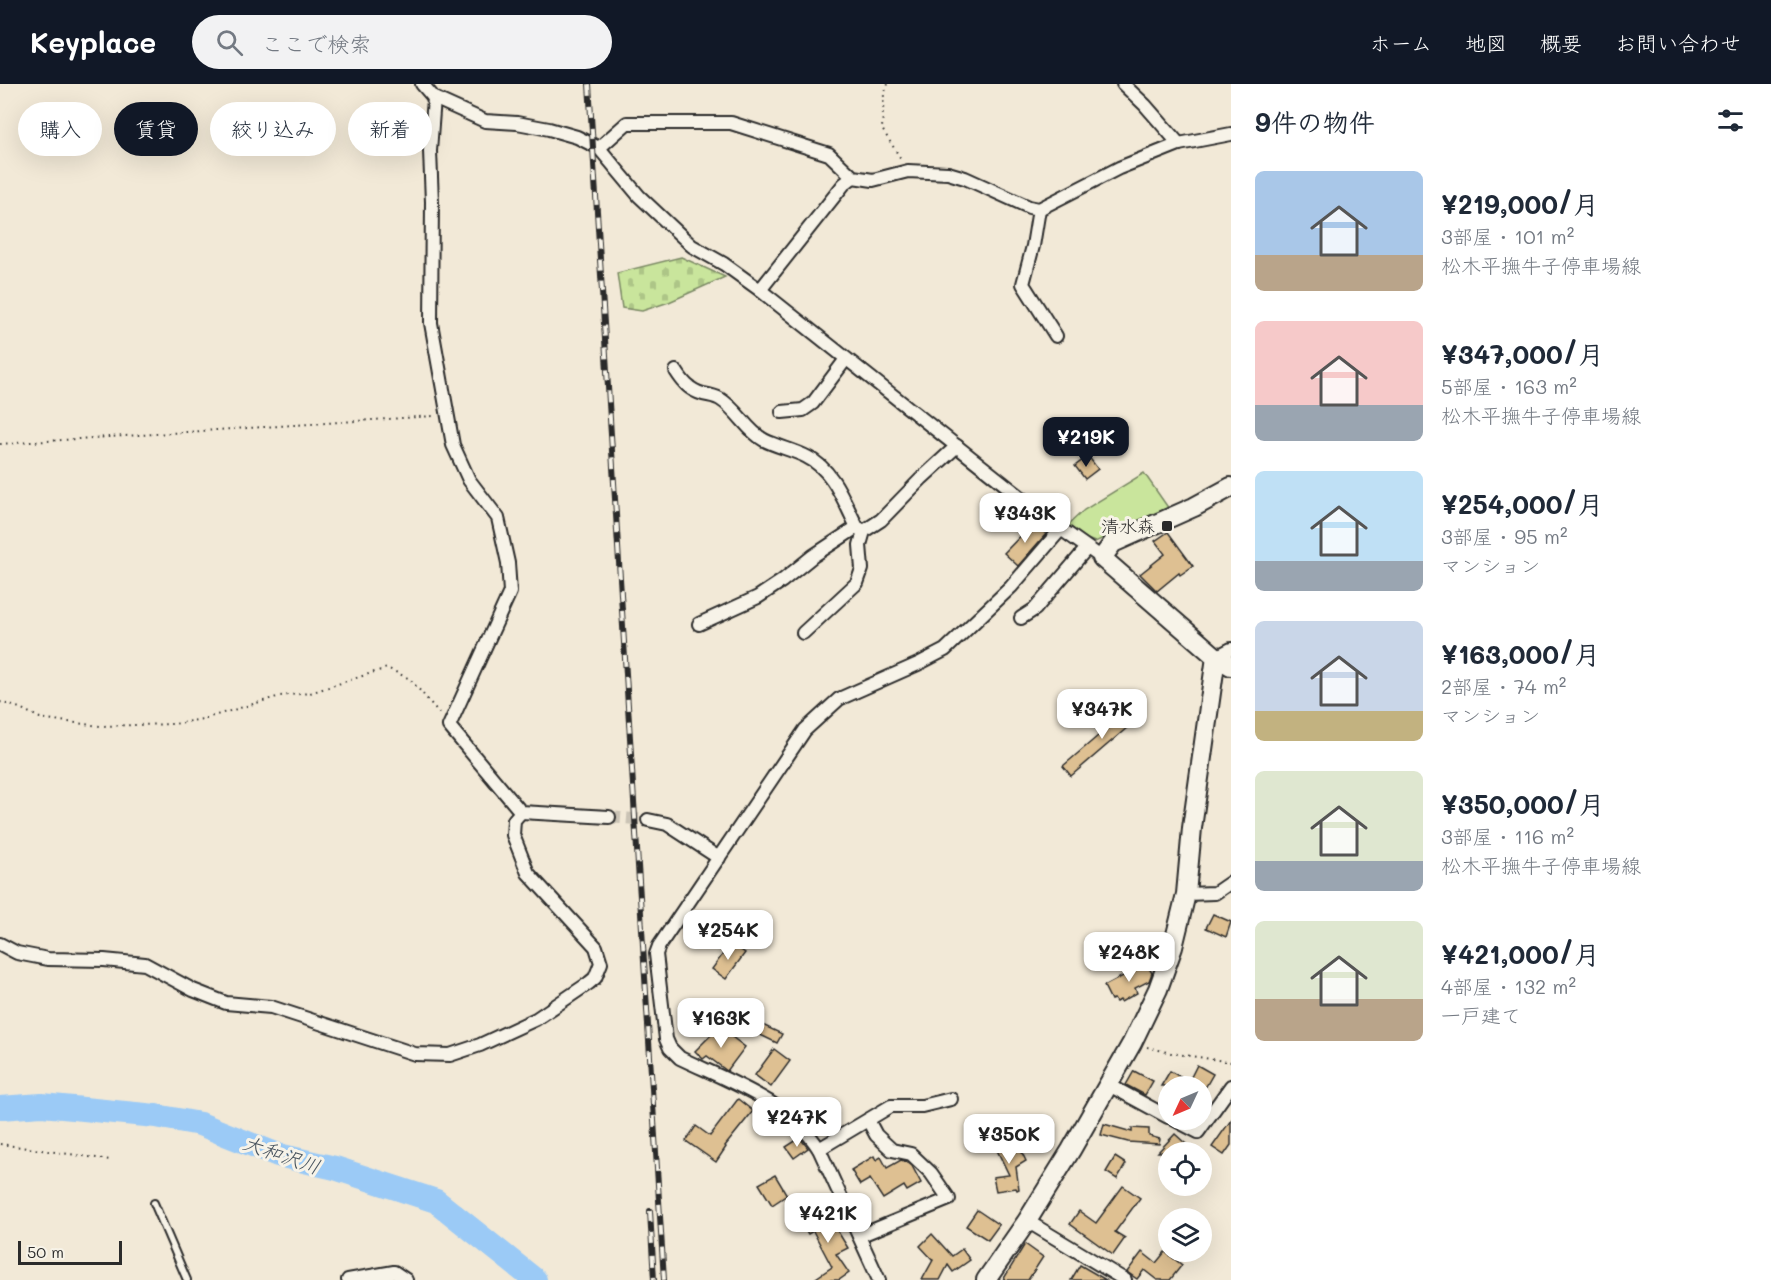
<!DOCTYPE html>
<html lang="ja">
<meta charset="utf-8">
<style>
:root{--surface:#fff;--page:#f2f2f3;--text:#1f2937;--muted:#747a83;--accent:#111827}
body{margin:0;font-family:Mali,"Klee One",sans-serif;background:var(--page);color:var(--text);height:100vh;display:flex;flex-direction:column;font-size:22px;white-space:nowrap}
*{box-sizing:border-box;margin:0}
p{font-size:20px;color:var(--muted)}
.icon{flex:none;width:33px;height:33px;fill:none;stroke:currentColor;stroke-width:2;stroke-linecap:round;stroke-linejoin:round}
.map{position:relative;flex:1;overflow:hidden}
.details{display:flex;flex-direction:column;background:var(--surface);width:540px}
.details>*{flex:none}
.hud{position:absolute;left:18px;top:18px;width:570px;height:54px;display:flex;gap:12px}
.needle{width:39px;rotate:226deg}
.fabs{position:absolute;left:1158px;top:992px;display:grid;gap:12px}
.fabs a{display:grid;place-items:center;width:54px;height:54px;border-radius:50%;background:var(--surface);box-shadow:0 6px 24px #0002;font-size:30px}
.scale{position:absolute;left:18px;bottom:15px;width:104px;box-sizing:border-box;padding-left:6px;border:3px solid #2b2b2b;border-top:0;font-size:16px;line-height:21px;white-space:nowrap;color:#2b2b2b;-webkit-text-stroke:4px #f7f3e8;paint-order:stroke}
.price{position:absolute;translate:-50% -51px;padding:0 14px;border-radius:12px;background:#fff;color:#222;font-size:20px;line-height:39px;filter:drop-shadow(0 2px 3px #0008)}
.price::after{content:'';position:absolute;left:50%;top:36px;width:18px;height:14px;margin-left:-9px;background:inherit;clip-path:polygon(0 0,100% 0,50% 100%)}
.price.on{background:var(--accent);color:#fff}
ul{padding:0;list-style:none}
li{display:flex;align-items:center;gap:18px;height:150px;padding:0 24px}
li span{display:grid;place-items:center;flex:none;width:168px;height:120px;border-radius:9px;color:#555}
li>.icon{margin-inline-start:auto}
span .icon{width:72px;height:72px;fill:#fffc;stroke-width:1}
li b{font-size:26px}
h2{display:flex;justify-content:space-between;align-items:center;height:72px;padding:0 24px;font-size:26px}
.tag{padding:0 21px;border-radius:27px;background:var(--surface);box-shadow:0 6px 24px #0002;font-size:21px;line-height:54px}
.tag.on{background:var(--accent);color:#fff}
header{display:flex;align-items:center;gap:36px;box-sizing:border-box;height:84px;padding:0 30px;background:var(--accent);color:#fff}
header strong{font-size:28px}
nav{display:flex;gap:33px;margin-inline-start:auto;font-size:21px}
.search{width:420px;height:54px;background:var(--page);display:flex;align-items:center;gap:15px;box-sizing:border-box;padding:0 21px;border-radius:33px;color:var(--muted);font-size:22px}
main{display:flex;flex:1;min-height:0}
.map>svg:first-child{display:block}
.green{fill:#c9e59c;stroke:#7a8864;stroke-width:1.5}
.cemetery{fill:url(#cemetery-stones);stroke:#7a8864;stroke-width:1.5}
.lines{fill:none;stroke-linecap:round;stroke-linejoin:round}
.river{stroke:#9bcaf6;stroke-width:24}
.building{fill:#dec092;stroke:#2b2b2b;stroke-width:1.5}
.street-tunnel{stroke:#cac3b5;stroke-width:12;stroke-dasharray:12 6;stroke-linecap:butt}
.lane-casing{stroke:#2b2b2b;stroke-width:10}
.street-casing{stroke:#2b2b2b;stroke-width:16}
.secondary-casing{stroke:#2b2b2b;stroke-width:22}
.path{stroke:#2b2b2b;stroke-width:2;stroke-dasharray:1.5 4.5;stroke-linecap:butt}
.lane{stroke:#f7f3e8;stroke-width:6}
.street{stroke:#f7f3e8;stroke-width:12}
.secondary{stroke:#f7f3e8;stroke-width:18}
.rail-casing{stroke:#2b2b2b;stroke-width:6}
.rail{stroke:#f7f3e8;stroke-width:4;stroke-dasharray:11;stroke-linecap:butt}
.poi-dot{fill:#2b2b2b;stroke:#f7f3e8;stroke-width:2}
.labels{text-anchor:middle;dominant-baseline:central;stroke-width:6;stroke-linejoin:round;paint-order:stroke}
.poi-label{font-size:18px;fill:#2b2b2b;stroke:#f7f3e8;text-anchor:end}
.water-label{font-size:20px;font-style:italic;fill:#47535e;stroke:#f7f3e8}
</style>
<header>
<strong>Keyplace</strong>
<div class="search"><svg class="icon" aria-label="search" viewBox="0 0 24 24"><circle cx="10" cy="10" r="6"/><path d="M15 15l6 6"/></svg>ここで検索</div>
<nav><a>ホーム</a><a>地図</a><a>概要</a><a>お問い合わせ</a></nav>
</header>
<main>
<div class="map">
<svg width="1231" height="1196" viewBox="0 0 1231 1196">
<defs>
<pattern id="cemetery-stones" width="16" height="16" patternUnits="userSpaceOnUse" patternTransform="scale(1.5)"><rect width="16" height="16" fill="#c9e59c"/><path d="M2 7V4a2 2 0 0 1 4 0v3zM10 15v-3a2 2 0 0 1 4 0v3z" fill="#adc587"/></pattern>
</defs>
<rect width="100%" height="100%" fill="#f2e9d7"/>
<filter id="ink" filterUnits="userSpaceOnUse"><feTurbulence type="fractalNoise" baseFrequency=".0167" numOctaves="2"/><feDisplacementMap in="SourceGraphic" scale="12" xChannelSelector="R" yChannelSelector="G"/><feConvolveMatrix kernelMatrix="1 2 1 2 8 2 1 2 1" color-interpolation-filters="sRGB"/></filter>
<g filter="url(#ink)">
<!-- green -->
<path class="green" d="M 1144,389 L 1169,425 L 1095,458 L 1087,455 L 1068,441 L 1084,426 Z"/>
<!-- cemetery -->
<path class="cemetery" d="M 681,173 L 725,193 L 669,218 L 642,227 L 622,224 L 617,189 Z"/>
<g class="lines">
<!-- river -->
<path class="river" d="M 0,1024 L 42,1021 L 156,1032 L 200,1040 L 278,1071 L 335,1084 L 436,1117 L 535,1196"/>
</g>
<!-- building -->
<g class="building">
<path d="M 1088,372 L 1098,385 L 1085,395 L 1075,382 Z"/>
<path d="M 1034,438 L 1046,450 L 1018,482 L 1004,469 Z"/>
<path d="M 1168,448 L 1193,482 L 1180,491 L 1179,489 L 1157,507 L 1140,490 L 1165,470 L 1155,457 Z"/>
<path d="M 1134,621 L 1142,631 L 1071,692 L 1063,682 Z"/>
<path d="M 1213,830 L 1231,838 L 1226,853 L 1206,844 Z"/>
<path d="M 731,859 L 745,869 L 726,895 L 712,885 Z"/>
<path d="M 1145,877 L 1152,889 L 1149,897 L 1135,904 L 1137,909 L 1121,918 L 1120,916 L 1116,918 L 1114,915 L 1111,916 L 1104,902 L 1127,890 L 1125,887 Z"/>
<path d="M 711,922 L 725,935 L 715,946 L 701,934 Z"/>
<path d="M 756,938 L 782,950 L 777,959 L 752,947 Z"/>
<path d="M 719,943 L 745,963 L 727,987 L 707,972 L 703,975 L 695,967 Z"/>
<path d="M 774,965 L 790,977 L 771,1003 L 755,991 Z"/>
<path d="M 1197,981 L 1213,990 L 1205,1004 L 1190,995 Z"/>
<path d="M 1134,987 L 1153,997 L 1145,1011 L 1126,1001 Z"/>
<path d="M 1170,987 L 1196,1002 L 1161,1002 Z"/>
<path d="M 738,1015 L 753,1027 L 725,1062 L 726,1063 L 716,1078 L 686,1057 L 696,1042 L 710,1052 Z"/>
<path d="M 1231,1036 L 1231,1061 L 1224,1071 L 1212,1063 Z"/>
<path d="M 1104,1040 L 1132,1048 L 1132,1044 L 1149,1045 L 1149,1052 L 1160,1055 L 1159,1060 L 1128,1058 L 1101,1051 Z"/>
<path d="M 1175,1050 L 1186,1060 L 1178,1068 L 1158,1068 Z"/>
<path d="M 800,1054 L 808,1064 L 794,1074 L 786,1063 Z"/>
<path d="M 1015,1054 L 1026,1077 L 1016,1083 L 1019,1105 L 1017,1106 L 1016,1104 L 996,1107 L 993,1093 L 1009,1091 L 996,1064 Z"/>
<path d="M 874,1072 L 876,1076 L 881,1073 L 887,1084 L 901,1076 L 907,1078 L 912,1082 L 921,1099 L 907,1107 L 904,1102 L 883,1115 L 870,1095 L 860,1101 L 851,1086 Z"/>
<path d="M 1115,1073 L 1126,1080 L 1117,1095 L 1106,1088 Z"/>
<path d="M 775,1091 L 787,1111 L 772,1121 L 759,1100 Z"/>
<path d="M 1123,1102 L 1140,1114 L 1115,1148 L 1125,1154 L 1113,1171 L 1070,1140 L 1079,1127 L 1096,1139 Z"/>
<path d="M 824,1125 L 848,1164 L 836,1170 L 849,1189 L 839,1196 L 813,1196 L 832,1183 L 813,1147 L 808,1150 L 801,1139 Z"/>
<path d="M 977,1126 L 999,1141 L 988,1156 L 966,1142 Z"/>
<path d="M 932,1150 L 952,1172 L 962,1165 L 970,1176 L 953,1188 L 948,1181 L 940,1196 L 922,1196 L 933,1176 L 920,1162 Z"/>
<path d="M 1025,1160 L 1043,1173 L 1028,1196 L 1003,1196 Z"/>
<path d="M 1142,1168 L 1156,1179 L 1165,1168 L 1182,1181 L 1170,1196 L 1157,1196 L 1144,1186 L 1137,1195 L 1127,1188 Z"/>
<path d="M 1080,1181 L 1106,1196 L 1071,1196 Z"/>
</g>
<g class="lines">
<!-- street-tunnel -->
<path class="street-tunnel" d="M 609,733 L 648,736"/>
<defs>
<path id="lane" d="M 154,1119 L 187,1196"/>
<g id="street">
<path d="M 422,0 L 434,14 L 485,37 L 517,39 L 549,45 L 577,53 L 599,64 L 639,112 L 692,162 L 724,180 L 760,206 L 1061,445 L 1102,474"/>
<path d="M 1123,0 L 1145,21 L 1179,60"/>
<path d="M 434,14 L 430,67 L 432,118 L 431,239 L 453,361 L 469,396 L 498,434 L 508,479 L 510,508 L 449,642 L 521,728 L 609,733"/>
<path d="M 599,64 L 627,39 L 731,39 L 829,70 L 853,93 L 873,96 L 908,87 L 948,89 L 965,94 L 1029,123 L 1039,125 L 1119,84 L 1179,60 L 1231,50"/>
<path d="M 1039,125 L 1033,162 L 1023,200 L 1056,252"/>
<path d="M 760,206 L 844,100 L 853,93"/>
<path d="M 676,287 C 683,298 689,306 703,310 C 709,311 715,312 720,315 C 738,326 746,346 764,356 C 778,363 794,366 807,373 C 834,386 844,418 857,443 L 864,447 L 881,436 L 922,394 L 957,362"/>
<path d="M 782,328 L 803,326 L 813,319 L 846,275"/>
<path d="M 1021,534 L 1035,525 L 1087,464"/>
<path d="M 699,540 L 758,513 L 782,497 L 813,472 L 857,443"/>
<path d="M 803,549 L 857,499 L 862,485 L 860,461 L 864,447"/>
<path d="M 1216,573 L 1231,565"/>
<path d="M 648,736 L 667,740 L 719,774"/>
<path d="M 1186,810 L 1215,809 L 1231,798"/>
<path d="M 0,860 L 17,869 L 48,875 L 104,876 L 145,880 L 193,906 L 226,919 L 271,923 L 415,970 L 450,971 L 480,961 L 536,935 L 589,899 L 595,894 L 601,879 L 596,863 L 528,789 L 513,751 L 514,736 L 521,728"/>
<path d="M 1109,1001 L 1168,1033"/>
<path d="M 1173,1035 L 1198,1048 L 1231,1002"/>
<path d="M 819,1065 L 891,1022 L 922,1022 L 951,1015"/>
<path d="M 1027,1137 L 1125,1196"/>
<path d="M 859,1152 L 949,1115 L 931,1089 L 911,1070 L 892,1066 L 876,1051 L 868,1036"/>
<path d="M 348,1196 L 394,1188 L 406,1196"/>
<path d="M 879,1196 L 819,1065 C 790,1018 728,997 680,974 L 670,964 L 666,955 L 656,870 L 659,862 L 805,646 L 839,615 L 918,580 L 945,566 L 1011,503 L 1061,445"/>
</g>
<g id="secondary">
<path d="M 1231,403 L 1194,423 L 1113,459 L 1102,474 L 1216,573 L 1231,582"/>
<path d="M 986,1196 L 1027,1137 L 1071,1066 L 1132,959 L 1158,905 L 1173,863 L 1186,810 L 1192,744 L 1216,573"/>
</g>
</defs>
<!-- lane casing -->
<use href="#lane" class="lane-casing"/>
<!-- street casing -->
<use href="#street" class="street-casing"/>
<!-- secondary casing -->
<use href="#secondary" class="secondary-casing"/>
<!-- path -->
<g class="path">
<path d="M 888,0 L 884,10 L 882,45 L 901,75"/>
<path d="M 0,360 L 434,332"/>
<path d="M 0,618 L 20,624 L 40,634 L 68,638 L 100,642 L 174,640 L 203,635 L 280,612 L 310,609 L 387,584 L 410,595 L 440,630"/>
<path d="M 1147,963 L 1171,969 L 1231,978"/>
<path d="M 0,1060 L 110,1076"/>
</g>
<!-- lane -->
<use href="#lane" class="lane"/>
<!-- street -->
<use href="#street" class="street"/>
<!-- secondary -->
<use href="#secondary" class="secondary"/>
<defs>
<g id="rail">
<path d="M 589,0 L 664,1196"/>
<path d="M 650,1127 L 654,1196"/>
</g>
</defs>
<!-- rail casing -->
<use href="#rail" class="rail-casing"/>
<!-- rail -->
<use href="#rail" class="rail"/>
</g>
</g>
<!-- markers -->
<rect class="poi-dot" x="1161" y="436" width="12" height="12" rx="3"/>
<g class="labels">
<!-- poi labels -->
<g class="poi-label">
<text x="1155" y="442">清水森</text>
</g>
<!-- water labels -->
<g class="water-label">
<text transform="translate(282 1070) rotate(19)">大和沢川</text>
</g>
</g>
</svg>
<div class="fabs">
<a><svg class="needle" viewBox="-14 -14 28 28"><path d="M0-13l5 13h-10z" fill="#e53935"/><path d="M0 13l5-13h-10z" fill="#747a83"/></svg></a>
<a><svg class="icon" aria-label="locate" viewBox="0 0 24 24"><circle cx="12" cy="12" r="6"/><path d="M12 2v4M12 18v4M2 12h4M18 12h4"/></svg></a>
<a><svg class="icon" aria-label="layers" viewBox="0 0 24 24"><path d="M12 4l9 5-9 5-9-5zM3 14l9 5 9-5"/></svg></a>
</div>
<div class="scale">50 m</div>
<b class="price on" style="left:1086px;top:384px">¥219K</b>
<b class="price" style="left:1025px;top:460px">¥343K</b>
<b class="price" style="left:1102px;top:656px">¥347K</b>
<b class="price" style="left:728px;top:877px">¥254K</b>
<b class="price" style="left:1129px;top:899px">¥248K</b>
<b class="price" style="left:721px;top:965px">¥163K</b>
<b class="price" style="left:797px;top:1064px">¥247K</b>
<b class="price" style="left:1009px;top:1081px">¥350K</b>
<b class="price" style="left:828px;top:1160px">¥421K</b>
<div class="hud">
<a class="tag">購入</a>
<a class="tag on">賃貸</a>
<a class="tag">絞り込み</a>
<a class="tag">新着</a>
</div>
</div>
<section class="details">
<h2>9件の物件<svg class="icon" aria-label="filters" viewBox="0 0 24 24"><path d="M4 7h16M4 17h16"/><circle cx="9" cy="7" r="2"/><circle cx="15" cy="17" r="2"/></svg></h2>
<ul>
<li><span style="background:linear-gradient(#a9c7e8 70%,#b9a48a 0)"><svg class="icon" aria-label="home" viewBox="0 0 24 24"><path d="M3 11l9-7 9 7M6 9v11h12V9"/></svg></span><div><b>¥219,000/月</b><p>3部屋 · 101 m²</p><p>松木平撫牛子停車場線</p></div></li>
<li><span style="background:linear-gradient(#f6c9c9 70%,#9aa5b1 0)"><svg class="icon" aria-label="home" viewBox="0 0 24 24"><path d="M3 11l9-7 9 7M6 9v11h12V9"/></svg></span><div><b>¥347,000/月</b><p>5部屋 · 163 m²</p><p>松木平撫牛子停車場線</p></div></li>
<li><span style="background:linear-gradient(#bfe0f5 75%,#9aa5b1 0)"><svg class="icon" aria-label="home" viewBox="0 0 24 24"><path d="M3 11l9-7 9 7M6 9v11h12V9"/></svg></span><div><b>¥254,000/月</b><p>3部屋 · 95 m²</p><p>マンション</p></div></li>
<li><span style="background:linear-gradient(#c9d6e8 75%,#c2b280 0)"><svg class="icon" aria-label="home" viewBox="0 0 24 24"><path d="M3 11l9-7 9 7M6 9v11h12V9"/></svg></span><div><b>¥163,000/月</b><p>2部屋 · 74 m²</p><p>マンション</p></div></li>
<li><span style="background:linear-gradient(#dfe7d0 75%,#9aa5b1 0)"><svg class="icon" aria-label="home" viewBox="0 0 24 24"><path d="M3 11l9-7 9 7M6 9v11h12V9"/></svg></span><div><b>¥350,000/月</b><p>3部屋 · 116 m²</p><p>松木平撫牛子停車場線</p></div></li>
<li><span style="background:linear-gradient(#dfe7d0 65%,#b9a48a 0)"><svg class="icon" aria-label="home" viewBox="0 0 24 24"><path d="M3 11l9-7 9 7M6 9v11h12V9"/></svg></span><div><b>¥421,000/月</b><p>4部屋 · 132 m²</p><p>一戸建て</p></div></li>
</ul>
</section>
</main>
